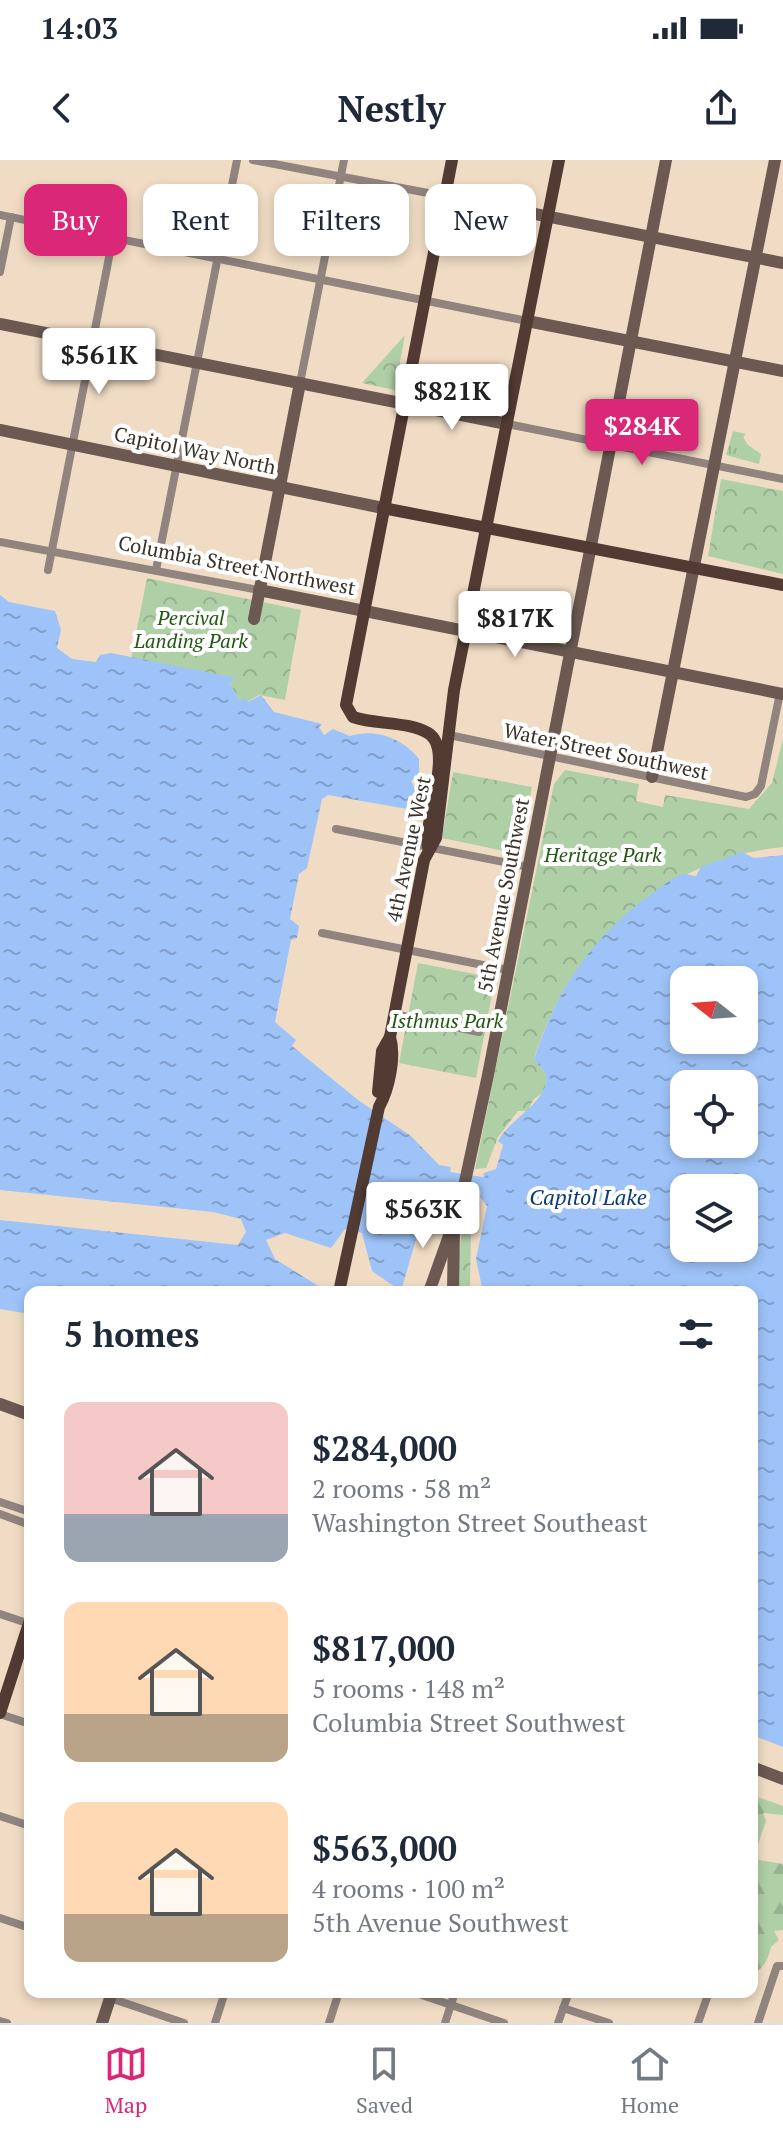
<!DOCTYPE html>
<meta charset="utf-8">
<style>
:root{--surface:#fff;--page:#f6f6f7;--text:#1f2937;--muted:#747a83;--line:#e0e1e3;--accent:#db2777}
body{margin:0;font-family:"PT Serif",serif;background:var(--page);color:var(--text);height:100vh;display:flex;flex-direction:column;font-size:30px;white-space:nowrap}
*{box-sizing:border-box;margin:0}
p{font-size:26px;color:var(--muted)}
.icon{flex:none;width:44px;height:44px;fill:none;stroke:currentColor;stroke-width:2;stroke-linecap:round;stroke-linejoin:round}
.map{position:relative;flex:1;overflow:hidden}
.drawer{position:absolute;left:24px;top:1126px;width:734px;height:712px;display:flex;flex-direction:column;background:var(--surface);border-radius:16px;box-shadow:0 4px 12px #0003}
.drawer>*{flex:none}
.top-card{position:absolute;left:24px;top:24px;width:736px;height:72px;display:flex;gap:16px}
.needle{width:52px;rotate:287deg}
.controls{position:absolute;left:670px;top:806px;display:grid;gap:16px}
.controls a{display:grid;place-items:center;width:88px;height:88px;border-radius:16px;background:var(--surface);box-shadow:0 4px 12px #0003;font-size:40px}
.price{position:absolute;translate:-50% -68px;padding:0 18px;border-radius:8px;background:#fff;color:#222;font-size:26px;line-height:52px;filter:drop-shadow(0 2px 4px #0008)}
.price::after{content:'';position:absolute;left:50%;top:48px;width:24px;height:18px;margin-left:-12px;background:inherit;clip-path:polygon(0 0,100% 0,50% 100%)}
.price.current{background:var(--accent);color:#fff}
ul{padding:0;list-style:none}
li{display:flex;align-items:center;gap:24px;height:200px;padding:0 40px}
li span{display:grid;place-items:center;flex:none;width:224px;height:160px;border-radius:16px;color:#555}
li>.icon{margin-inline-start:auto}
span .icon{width:96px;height:96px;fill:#fffc;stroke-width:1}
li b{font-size:34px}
h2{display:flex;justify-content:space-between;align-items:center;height:96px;padding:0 40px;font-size:34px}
.chip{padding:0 28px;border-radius:16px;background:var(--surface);box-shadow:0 4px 12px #0003;font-size:28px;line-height:72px}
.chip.current{background:var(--accent);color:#fff}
.status{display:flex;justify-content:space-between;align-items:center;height:56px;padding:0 40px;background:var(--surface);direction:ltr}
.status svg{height:22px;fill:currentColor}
header{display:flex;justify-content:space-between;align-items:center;height:104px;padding:0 40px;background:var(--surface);font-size:36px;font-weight:600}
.tabs{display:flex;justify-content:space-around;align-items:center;height:112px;border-top:2px solid var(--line);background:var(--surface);font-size:22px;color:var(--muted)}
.tabs a{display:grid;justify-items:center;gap:4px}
.tabs .current{color:var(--accent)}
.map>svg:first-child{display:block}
.industrial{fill:url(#industrial-grid)}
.grass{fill:url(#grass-tufts)}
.forest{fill:url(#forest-firs)}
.park{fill:url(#park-crowns)}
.water{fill:url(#water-ripples);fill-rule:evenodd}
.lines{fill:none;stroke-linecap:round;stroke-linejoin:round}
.river{stroke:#9ec3f8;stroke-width:14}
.street{stroke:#91847f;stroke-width:8}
.secondary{stroke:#6b5952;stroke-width:12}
.primary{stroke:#513b33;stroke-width:12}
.labels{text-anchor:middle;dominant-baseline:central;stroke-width:8;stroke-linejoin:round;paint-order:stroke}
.street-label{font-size:20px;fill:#393128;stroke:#fff}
.park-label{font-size:20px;font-style:italic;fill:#225813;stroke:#fff}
.water-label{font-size:22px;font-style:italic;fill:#0c3b78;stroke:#fff}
</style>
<div class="status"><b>14:03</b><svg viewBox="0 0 49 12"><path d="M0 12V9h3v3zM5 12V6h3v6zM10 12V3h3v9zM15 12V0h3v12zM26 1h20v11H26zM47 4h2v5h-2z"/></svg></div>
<header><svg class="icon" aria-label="back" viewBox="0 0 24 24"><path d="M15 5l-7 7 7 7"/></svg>Nestly<svg class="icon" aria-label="share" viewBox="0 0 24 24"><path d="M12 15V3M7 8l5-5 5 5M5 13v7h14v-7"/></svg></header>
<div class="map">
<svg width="783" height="1863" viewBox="0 0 783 1863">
<defs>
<pattern id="industrial-grid" width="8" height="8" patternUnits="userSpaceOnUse" patternTransform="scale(2)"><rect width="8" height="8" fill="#ebd2b4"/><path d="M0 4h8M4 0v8" fill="none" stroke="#cab59b"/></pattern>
<pattern id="grass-tufts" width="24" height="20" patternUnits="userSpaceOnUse" patternTransform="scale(2)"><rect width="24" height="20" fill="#afcfa7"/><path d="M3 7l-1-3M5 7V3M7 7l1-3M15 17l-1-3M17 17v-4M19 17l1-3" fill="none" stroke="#97b290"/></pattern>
<pattern id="forest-firs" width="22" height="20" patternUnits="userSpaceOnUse" patternTransform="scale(2)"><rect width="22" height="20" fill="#afcfa7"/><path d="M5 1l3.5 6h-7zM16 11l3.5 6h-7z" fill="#97b290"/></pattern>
<pattern id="park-crowns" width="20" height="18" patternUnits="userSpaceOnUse" patternTransform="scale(2)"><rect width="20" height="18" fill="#afcfa7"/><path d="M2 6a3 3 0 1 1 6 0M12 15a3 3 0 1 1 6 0" fill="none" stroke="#97b290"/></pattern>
<pattern id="water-ripples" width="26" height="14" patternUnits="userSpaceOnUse" patternTransform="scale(2)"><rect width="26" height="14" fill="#9ec3f8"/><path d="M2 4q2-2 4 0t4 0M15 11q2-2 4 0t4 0" fill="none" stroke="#829fc9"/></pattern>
</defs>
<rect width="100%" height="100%" fill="#f0dcc4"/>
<!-- industrial -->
<path class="industrial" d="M 176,38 L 209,44 L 208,50 L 214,56 L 209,82 L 168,79 Z"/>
<!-- grass -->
<path class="grass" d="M 733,271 L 746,274 L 743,277 L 748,285 L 761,294 L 759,304 L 726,295 Z"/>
<!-- forest -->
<path class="forest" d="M 752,1635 L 783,1646 L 783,1655 L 763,1653 L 766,1661 L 755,1693 L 759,1700 L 783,1704 L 783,1770 L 774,1771 L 779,1780 L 771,1787 C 768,1800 764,1808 752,1815 Z"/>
<!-- park -->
<g class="park">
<path d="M 405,175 L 395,230 L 362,223 Z"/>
<path d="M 721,319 L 783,331 L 783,414 L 708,396 Z"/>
<path d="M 147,418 L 301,450 L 285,540 L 259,535 L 247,542 L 240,540 L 229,523 L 235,518 L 131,498 Z"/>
<path d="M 783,579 L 783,687 C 662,699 569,785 534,899 L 547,913 L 545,931 L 533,940 L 528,951 L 518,951 L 498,977 L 486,1008 L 475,1009 L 554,624 L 565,610 L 639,624 L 636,641 L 663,647 L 665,635 L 749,649 L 772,623 Z"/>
<path d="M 453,612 L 532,627 L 519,694 L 442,678 Z"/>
<path d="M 418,803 L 495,818 L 476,918 L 399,903 Z"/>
<path d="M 473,1039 L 480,1043 L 471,1069 L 470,1125 L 467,1132 L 457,1132 L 457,1103 L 467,1041 Z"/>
</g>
<!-- water -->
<g class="water">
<path d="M 0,435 L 9,442 L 55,451 L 61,470 L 57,488 L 72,499 L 96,502 L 100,495 L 111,493 L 236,518 L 229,523 L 240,540 L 244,538 L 248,542 L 261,535 L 274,552 L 322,564 L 319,567 L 324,575 L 333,569 L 350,576 C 376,568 403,579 419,599 L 419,615 L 411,621 L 416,630 L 413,650 L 328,635 L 322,639 L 307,708 L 299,714 L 290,759 L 299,766 L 297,778 L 291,780 L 275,862 L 296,880 L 292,886 L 358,940 L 411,976 L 439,1005 L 451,1007 L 446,1031 L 436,1030 L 429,1035 L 401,1131 L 372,1111 L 362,1073 L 345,1069 L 331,1088 L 285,1073 L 266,1080 L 275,1099 L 328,1132 L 30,1132 L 30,1154 L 0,1149 L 0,1060 L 238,1085 L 246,1072 L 241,1059 L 213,1052 L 0,1030 Z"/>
<path d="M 742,692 L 754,698 L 783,695 L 783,1587 L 752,1575 L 752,1132 L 483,1132 L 476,1099 L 487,1046 L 480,1037 L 484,1013 L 496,1009 L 503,985 L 498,981 C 511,957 551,941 546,913 L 534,900 C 555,831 593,775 653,733 C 660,728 675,715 684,714 C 688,714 692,716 696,716 L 701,707 ZM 744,820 L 744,880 L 684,880 L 684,820 ZM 744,924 L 744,984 L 684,984 L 684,924 ZM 684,1028 L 744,1028 L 744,1088 L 684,1088 Z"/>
</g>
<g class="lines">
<!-- river -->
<path class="river" d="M 449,1019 L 500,1027"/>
<!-- street -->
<g class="street">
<path d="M 253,0 L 444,36"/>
<path d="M 0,55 L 527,161"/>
<path d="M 0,112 L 11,57"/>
<path d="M 300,223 L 344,0"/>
<path d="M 507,264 L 783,319"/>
<path d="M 0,382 L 259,430"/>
<path d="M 48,410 L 113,77"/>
<path d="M 156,410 L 237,0"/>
<path d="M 449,575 L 746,637 L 755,634 L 761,626 L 780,533"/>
<path d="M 336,669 L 529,707"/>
<path d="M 322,773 L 508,810"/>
<path d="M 394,854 L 479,872"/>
<path d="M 0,1342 L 30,1352"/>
<path d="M 0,1354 L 30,1365"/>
<path d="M 0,1454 L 30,1464"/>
<path d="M 0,1554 L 30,1564"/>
<path d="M 0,1656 L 30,1666"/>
<path d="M 0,1758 L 30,1768"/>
<path d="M 413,1832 L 504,1863"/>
<path d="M 697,1832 L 708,1835 L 698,1863"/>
<path d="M 110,1838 L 184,1863"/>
<path d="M 563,1848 L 609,1863"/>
<path d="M 0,1861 L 7,1863"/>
<path d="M 215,1863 L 225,1832"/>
<path d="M 329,1863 L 339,1832"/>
<path d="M 445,1863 L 455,1832"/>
<path d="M 558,1863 L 569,1832"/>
<path d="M 758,1863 L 777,1806 L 783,1806"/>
</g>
<!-- secondary -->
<g class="secondary">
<path d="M 444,36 L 783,103"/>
<path d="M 527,161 L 783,211"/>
<path d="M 0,164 L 507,264"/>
<path d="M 0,270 L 383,348"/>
<path d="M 259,430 L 783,534"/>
<path d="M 254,459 L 300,223"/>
<path d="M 652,617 L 775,0"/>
<path d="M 429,1132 L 460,1045 L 488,915 L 666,0"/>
<path d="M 453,1132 L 454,1065"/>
<path d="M 0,1244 L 30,1255"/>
<path d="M 752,1607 L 783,1619"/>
<path d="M 102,1863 L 112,1832"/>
</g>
<!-- primary -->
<g class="primary">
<path d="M 383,348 L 783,425"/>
<path d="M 428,687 C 423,660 455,589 428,573 C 407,561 376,565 353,557 L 346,545 L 452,0"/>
<path d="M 378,932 L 382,891 L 390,877"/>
<path d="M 339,1132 L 379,947 C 389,929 396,897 390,877 L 424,700 L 436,678 L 454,530 L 559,0"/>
<path d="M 0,1553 L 30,1460"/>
</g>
</g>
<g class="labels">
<!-- street labels -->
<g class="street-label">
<text transform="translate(195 290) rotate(12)">Capitol Way North</text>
<text transform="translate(237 405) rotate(11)">Columbia Street Northwest</text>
<text transform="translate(606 591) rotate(12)">Water Street Southwest</text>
<text transform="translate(408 689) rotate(-78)">4th Avenue West</text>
<text transform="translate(503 735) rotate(-79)">5th Avenue Southwest</text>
</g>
<!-- park labels -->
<g class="park-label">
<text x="191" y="457">Percival<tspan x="191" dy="23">Landing Park</tspan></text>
<text x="603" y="694">Heritage Park</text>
<text x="447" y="860">Isthmus Park</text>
</g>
<!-- water labels -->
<g class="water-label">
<text x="588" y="1036">Capitol Lake</text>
</g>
</g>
</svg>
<div class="controls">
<a><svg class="needle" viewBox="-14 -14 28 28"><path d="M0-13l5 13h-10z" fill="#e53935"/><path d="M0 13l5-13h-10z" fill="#747a83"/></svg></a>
<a><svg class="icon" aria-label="locate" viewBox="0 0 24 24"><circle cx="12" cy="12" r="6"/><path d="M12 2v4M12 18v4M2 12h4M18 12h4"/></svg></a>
<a><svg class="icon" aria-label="layers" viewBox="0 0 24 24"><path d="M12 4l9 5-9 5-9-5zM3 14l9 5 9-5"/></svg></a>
</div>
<b class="price" style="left:99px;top:236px">$561K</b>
<b class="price" style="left:452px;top:272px">$821K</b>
<b class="price current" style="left:642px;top:307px">$284K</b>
<b class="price" style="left:515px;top:499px">$817K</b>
<b class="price" style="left:423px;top:1090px">$563K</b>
<div class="top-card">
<a class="chip current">Buy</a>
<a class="chip">Rent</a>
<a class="chip">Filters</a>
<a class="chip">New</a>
</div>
<section class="drawer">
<h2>5 homes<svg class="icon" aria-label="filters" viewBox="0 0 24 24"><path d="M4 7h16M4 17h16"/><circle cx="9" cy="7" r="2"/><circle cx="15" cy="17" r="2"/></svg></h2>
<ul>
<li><span style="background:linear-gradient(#f6c9c9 70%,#9aa5b1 0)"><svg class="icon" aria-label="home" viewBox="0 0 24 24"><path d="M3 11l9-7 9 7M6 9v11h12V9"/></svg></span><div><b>$284,000</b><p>2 rooms · 58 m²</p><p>Washington Street Southeast</p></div></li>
<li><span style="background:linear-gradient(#ffd9b3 70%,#b9a48a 0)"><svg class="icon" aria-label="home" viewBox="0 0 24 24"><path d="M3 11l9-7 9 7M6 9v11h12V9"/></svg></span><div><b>$817,000</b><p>5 rooms · 148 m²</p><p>Columbia Street Southwest</p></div></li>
<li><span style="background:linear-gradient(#ffd9b3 70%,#b9a48a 0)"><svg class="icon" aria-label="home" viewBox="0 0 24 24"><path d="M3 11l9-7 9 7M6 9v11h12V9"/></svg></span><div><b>$563,000</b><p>4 rooms · 100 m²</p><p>5th Avenue Southwest</p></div></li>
</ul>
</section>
</div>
<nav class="tabs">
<a class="current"><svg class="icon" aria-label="map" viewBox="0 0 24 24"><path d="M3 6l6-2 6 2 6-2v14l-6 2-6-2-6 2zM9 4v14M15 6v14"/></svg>Map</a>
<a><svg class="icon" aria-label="saved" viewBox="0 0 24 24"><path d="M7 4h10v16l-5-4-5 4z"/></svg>Saved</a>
<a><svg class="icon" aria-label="home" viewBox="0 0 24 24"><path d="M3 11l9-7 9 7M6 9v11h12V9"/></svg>Home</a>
</nav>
